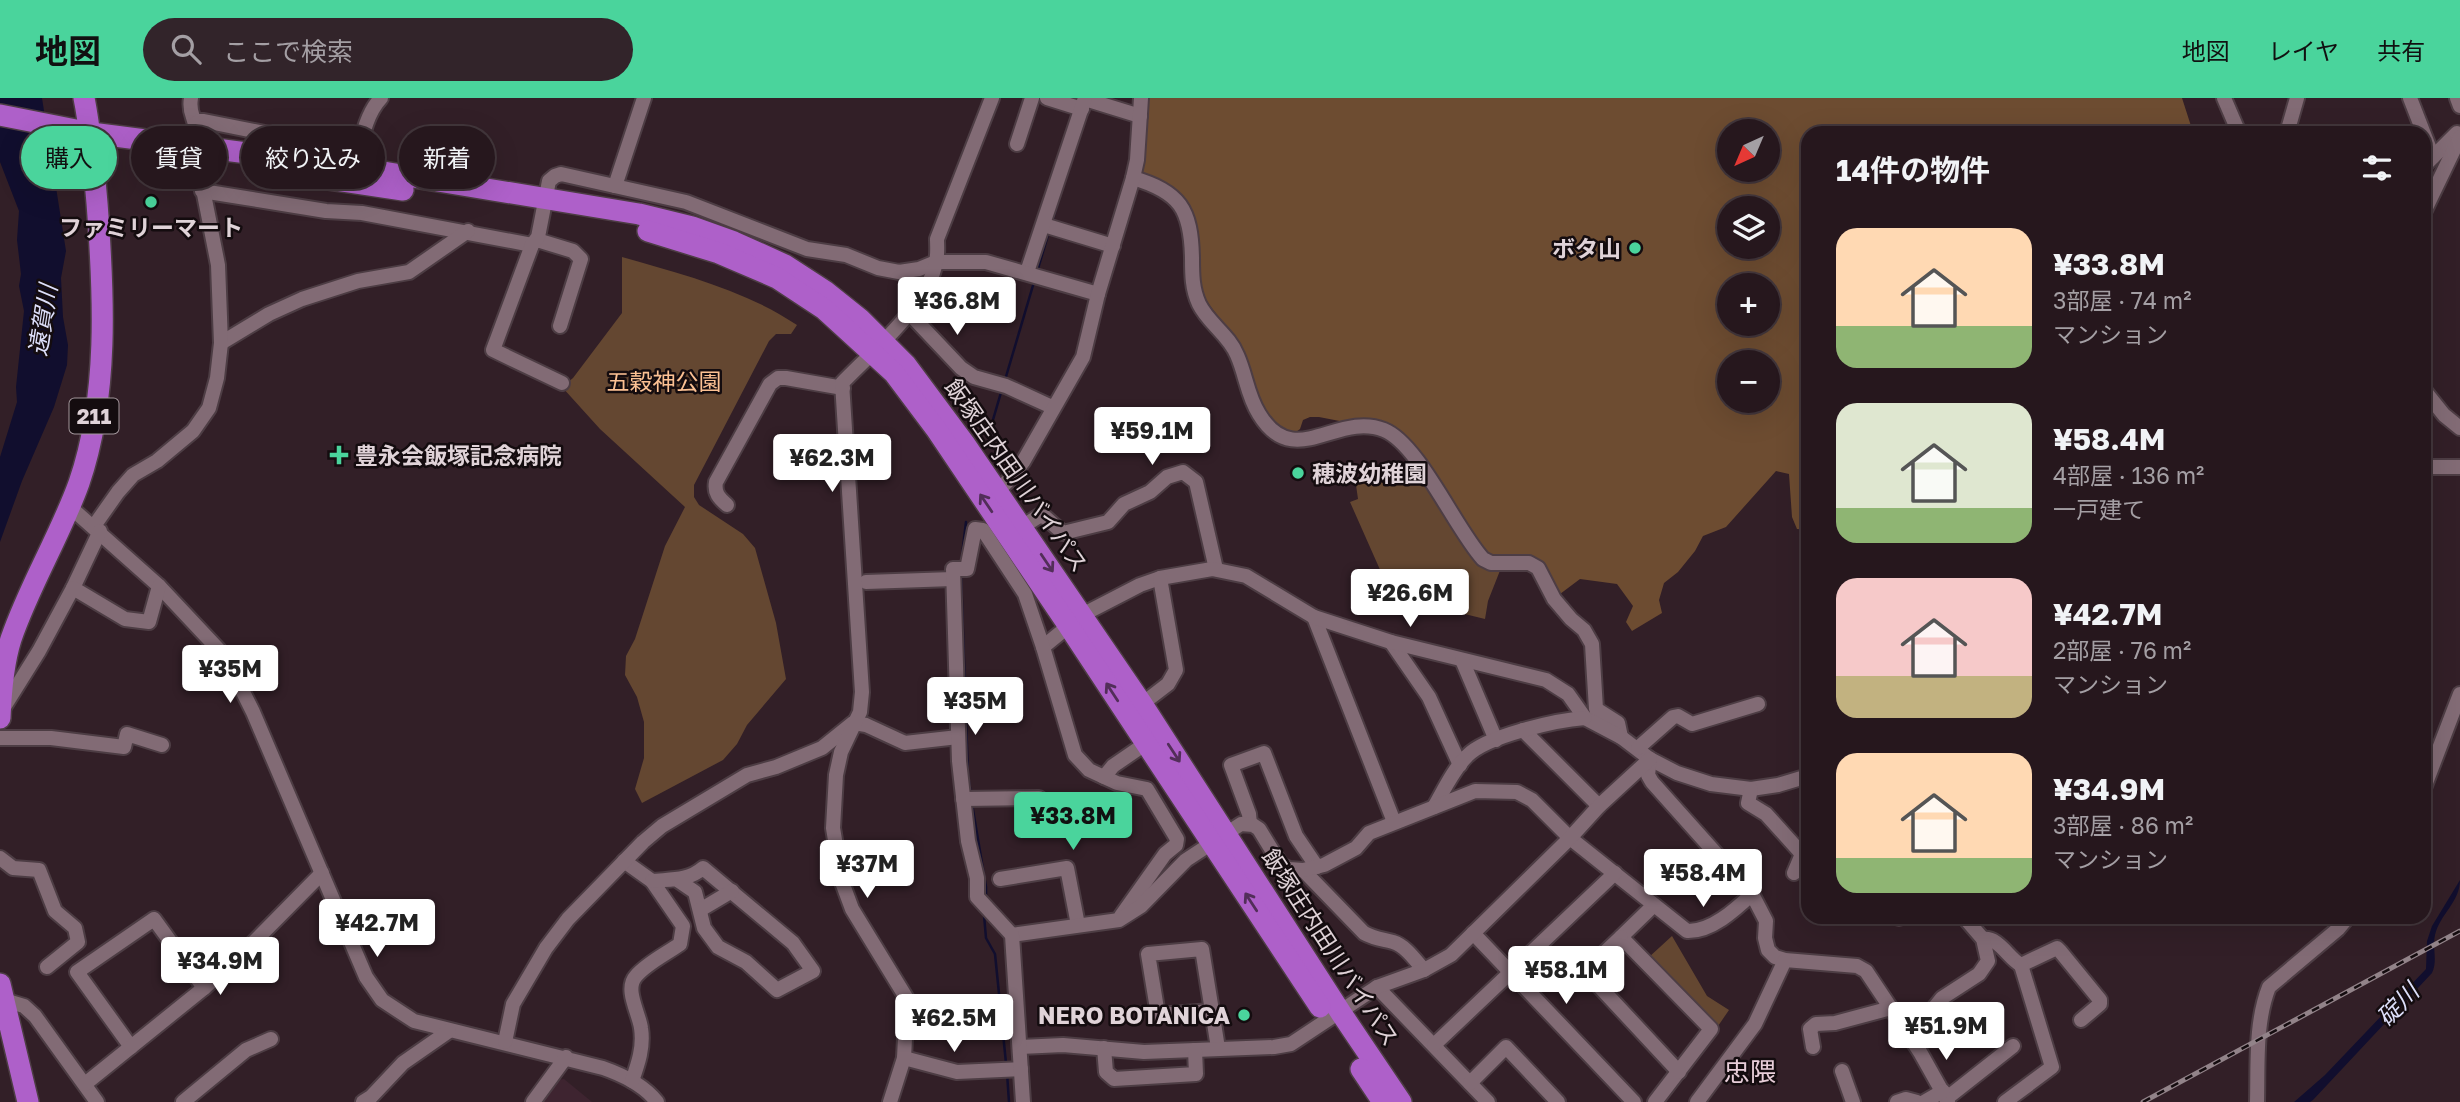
<!DOCTYPE html>
<html lang="ja">
<meta charset="utf-8">
<style>
:root{--surface:#26171d;--page:#32242a;--text:#f1f3f6;--muted:#a49fa4;--line:#42363b;--accent:#4ad49c}
body{margin:0;font-family:"Golos Text","Noto Sans JP",sans-serif;background:var(--page);color:var(--text);height:100vh;display:flex;flex-direction:column;font-size:26px;white-space:nowrap}
*{box-sizing:border-box;margin:0}
p{font-size:23px;color:var(--muted)}
.icon{flex:none;width:38px;height:38px;fill:none;stroke:currentColor;stroke-width:2;stroke-linecap:round;stroke-linejoin:round}
.map{position:relative;flex:1;overflow:hidden}
.details{position:absolute;left:1801px;top:28px;width:630px;height:798px;display:flex;flex-direction:column;background:var(--surface);border-radius:21px;box-shadow:0 7px 28px #0002,0 0 0 2px var(--line)}
.details>*{flex:none}
.top-card{position:absolute;left:21px;top:28px;width:665px;height:63px;display:flex;gap:14px}
.needle{width:46px;rotate:224deg}
.tools{position:absolute;left:1717px;top:21px;display:grid;gap:14px}
.tools a{display:grid;place-items:center;width:63px;height:63px;border-radius:50%;background:var(--surface);box-shadow:0 7px 28px #0002,0 0 0 2px var(--line);font-size:35px}
.price{position:absolute;translate:-50% -60px;padding:0 16px;border-radius:7px;background:#fff;color:#222;font-size:23px;line-height:46px;filter:drop-shadow(0 2px 4px #0008)}
.price::after{content:'';position:absolute;left:50%;top:42px;width:21px;height:16px;margin-left:-10px;background:inherit;clip-path:polygon(0 0,100% 0,50% 100%)}
.price.current{background:var(--accent);color:#111}
ul{padding:0;list-style:none}
li{display:flex;align-items:center;gap:21px;height:175px;padding:0 35px}
li span{display:grid;place-items:center;flex:none;width:196px;height:140px;border-radius:21px;color:#555}
li>.icon{margin-inline-start:auto}
span .icon{width:84px;height:84px;fill:#fffc;stroke-width:1}
li b{font-size:30px}
h2{display:flex;justify-content:space-between;align-items:center;height:84px;padding:0 35px;font-size:30px}
.chip{padding:0 24px;border-radius:32px;background:var(--surface);box-shadow:0 7px 28px #0002,0 0 0 2px var(--line);font-size:24px;line-height:63px}
.chip.current{background:var(--accent);color:#111}
header{display:flex;align-items:center;gap:42px;box-sizing:border-box;height:98px;padding:0 35px;background:var(--accent);color:#111}
header strong{font-size:33px}
nav{display:flex;gap:38px;margin-inline-start:auto;font-size:24px}
.search{width:490px;height:63px;background:var(--page);display:flex;align-items:center;gap:18px;box-sizing:border-box;padding:0 24px;border-radius:38px;color:var(--muted);font-size:26px}
.map>svg:first-child{display:block}
.built{fill:#3e2430}
.green{fill:#644731}
.forest{fill:#6d4c31;fill-rule:evenodd}
.water{fill:#110e2e}
.lines{fill:none;stroke-linecap:round;stroke-linejoin:round}
.stream{stroke:#110e2e;stroke-width:2.5}
.minor-casing{stroke:#4d3d44;stroke-width:18}
.highway-casing{stroke:#4d3d44;stroke-width:24}
.minor{stroke:#826b75;stroke-width:14}
.highway{stroke:#ae60c9;stroke-width:21}
.rail-casing{stroke:#928389;stroke-width:5}
.rail{stroke:#140c0f;stroke-width:2.5;stroke-dasharray:8;stroke-linecap:butt}
.oneway{stroke:#522e59}
.poi-dot{fill:#4ad49c;stroke:#140c0f;stroke-width:2.5}
.labels{text-anchor:middle;dominant-baseline:central;stroke-width:5;stroke-linejoin:round;paint-order:stroke}
.shield{fill:#140c0f;stroke:#a3979c;stroke-width:2}
.shield-label{font-size:21px;font-weight:bold;fill:#e0d3d8}
.poi-label{font-size:23px;font-weight:bold;fill:#e0d3d8;stroke:#140c0f;text-anchor:end}
.park-label{font-size:23px;fill:#fcc193;stroke:#140c0f}
.street-label{font-size:23px;fill:#e0d3d8;stroke:#140c0f}
.water-label{font-size:24px;font-style:italic;fill:#dddffa;stroke:#140c0f}
.quarter-label{font-size:26px;fill:#e8ced9;stroke:#140c0f}
</style>
<header>
<strong>地図</strong>
<div class="search"><svg class="icon" aria-label="search" viewBox="0 0 24 24"><circle cx="10" cy="10" r="6"/><path d="M15 15l6 6"/></svg>ここで検索</div>
<nav><a>地図</a><a>レイヤ</a><a>共有</a></nav>
</header>
<div class="map">
<svg width="2460" height="1004" viewBox="0 0 2460 1004">
<rect width="100%" height="100%" fill="#321f27"/>
<!-- built -->
<path class="built" d="M 564,981 L 592,1004 L 541,1004 L 556,982 Z"/>
<!-- green -->
<g class="green">
<path d="M 622,159 C 681,176 745,192 797,227 L 791,236 L 776,236 L 769,243 L 694,387 L 694,399 L 699,407 L 743,436 L 755,450 L 776,525 L 786,581 L 747,627 L 737,646 L 723,662 L 642,705 L 635,691 L 644,660 L 644,624 L 637,599 L 625,577 L 626,558 L 635,541 L 665,448 L 685,409 L 600,331 L 562,289 L 573,280 L 622,215 Z"/>
<path d="M 1413,366 L 1479,461 L 1501,470 L 1488,503 L 1485,521 L 1399,500 L 1389,492 L 1350,404 L 1358,401 L 1356,387 L 1370,382 L 1370,378 L 1388,371 L 1390,373 Z"/>
<path d="M 1672,838 L 1707,898 L 1729,912 L 1716,931 L 1648,860 Z"/>
</g>
<!-- forest -->
<path class="forest" d="M 1146,0 L 2182,0 L 2191,28 L 2189,35 L 1808,35 L 1808,432 L 1797,431 L 1792,419 L 1789,376 L 1776,373 L 1726,429 L 1703,438 L 1695,453 L 1678,474 L 1664,485 L 1659,502 L 1662,515 L 1632,533 L 1626,524 L 1633,508 L 1617,486 L 1580,481 L 1560,496 L 1543,466 L 1492,459 L 1484,453 L 1433,374 L 1407,341 L 1355,326 L 1319,319 L 1310,319 L 1303,322 L 1300,331 L 1292,337 C 1272,329 1257,304 1251,283 C 1248,273 1247,262 1242,252 C 1231,227 1207,213 1199,185 C 1196,174 1198,160 1197,148 C 1197,106 1179,86 1139,78 ZM 1729,33 L 1768,33 L 1768,72 L 1729,72 ZM 1729,110 L 1768,110 L 1768,149 L 1729,149 ZM 1729,187 L 1768,187 L 1768,226 L 1729,226 ZM 1729,264 L 1768,264 L 1768,303 L 1729,303 Z"/>
<!-- water -->
<g class="water">
<path d="M 0,0 L 42,0 L 66,153 L 61,180 L 63,219 L 68,247 L 67,267 L 54,309 L 22,383 L 0,444 L 0,359 L 17,304 L 16,289 L 24,213 L 19,188 L 21,176 L 17,142 L 19,113 L 0,64 Z"/>
<path d="M 2460,782 C 2460,804 2440,816 2435,837 C 2432,850 2438,862 2432,875 L 2313,1002 L 2310,1004 L 2294,1004 L 2325,977 L 2426,871 L 2427,843 L 2432,828 Z"/>
</g>
<g class="lines">
<!-- stream -->
<g class="stream">
<path d="M 1053,121 L 1059,101"/>
<path d="M 1037,174 L 1048,137"/>
<path d="M 1005,282 L 1034,184"/>
<path d="M 990,332 L 1002,291"/>
<path d="M 961,466 L 966,424"/>
<path d="M 961,476 L 968,678 L 971,696"/>
<path d="M 972,706 L 986,789 L 986,800"/>
<path d="M 984,817 L 986,840 L 995,856 L 1006,965"/>
<path d="M 1007,975 L 1009,1004"/>
</g>
<defs>
<g id="minor">
<path d="M 191,0 C 188,17 196,19 195,31"/>
<path d="M 1047,0 L 1082,11"/>
<path d="M 2224,0 L 2239,35"/>
<path d="M 2410,0 L 2433,59"/>
<path d="M 2457,0 L 2460,8"/>
<path d="M 1085,1 L 1140,18"/>
<path d="M 195,26 L 199,23 L 204,23 L 335,49 L 342,54 L 341,67"/>
<path d="M 2287,35 L 2297,0"/>
<path d="M 1017,46 L 1032,0"/>
<path d="M 2424,68 L 2457,35"/>
<path d="M 355,69 C 361,47 364,18 381,0"/>
<path d="M 1133,80 C 1180,94 1191,111 1192,160 C 1192,176 1192,191 1199,206 C 1208,225 1229,237 1237,257 C 1246,277 1247,297 1259,316 C 1294,374 1337,313 1384,332 C 1419,346 1456,432 1483,461 L 1491,465 L 1529,465 L 1538,470 L 1554,501 L 1571,521 L 1584,532 L 1592,546 L 1596,611 L 1618,625 L 1621,639"/>
<path d="M 615,88 L 644,0"/>
<path d="M 202,93 L 326,113 L 362,115 L 532,147"/>
<path d="M 2424,114 L 2460,39"/>
<path d="M 1044,127 L 1113,148"/>
<path d="M 537,142 L 573,153 L 581,161 L 560,228"/>
<path d="M 1027,174 L 1085,0"/>
<path d="M 909,215 L 961,270 L 974,279 L 1006,288 L 1052,309"/>
<path d="M 221,245 L 269,216 L 302,201 L 358,183 L 409,174 L 468,133"/>
<path d="M 562,285 L 493,252 L 532,147 L 538,139 L 549,83 L 555,78 L 561,76 L 686,104 L 807,151 L 846,157 L 878,170 L 899,174 L 919,171 L 936,164 L 986,164 L 1098,196"/>
<path d="M 2424,292 L 2444,317 L 2460,330"/>
<path d="M 2424,369 L 2460,369"/>
<path d="M 997,393 L 1008,383 L 1023,364 L 1083,259 L 1098,196 L 1133,80 L 1137,62 L 1141,0"/>
<path d="M 727,407 C 719,400 714,395 716,384 L 770,286 L 778,280 L 786,280 L 843,290"/>
<path d="M 69,408 L 159,488 L 219,552 L 231,570 L 253,614 L 366,879 L 382,902 L 414,923 L 603,970 C 623,977 644,987 657,1004"/>
<path d="M 94,428 L 118,394 L 133,377 L 157,363 L 193,333 L 209,310 L 217,280 L 221,245 L 218,167 L 200,76"/>
<path d="M 1022,429 L 1039,418 L 1045,419 L 1063,435 L 1108,424 L 1124,406 L 1150,394 L 1167,379 L 1183,374 L 1196,384 L 1216,471"/>
<path d="M 866,484 L 953,481"/>
<path d="M 73,490 L 100,433"/>
<path d="M 1314,519 L 1394,724"/>
<path d="M 1391,544 L 1429,599 L 1460,667"/>
<path d="M 1043,549 L 1082,517 L 1140,487 L 1160,480 L 1212,471 L 1246,478 L 1314,519 L 1391,544 L 1546,582 L 1568,596 L 1585,620 L 1621,639 L 1650,661 L 1677,675 L 1711,686 L 1751,691 L 1778,687 L 1808,678"/>
<path d="M 1462,562 L 1496,642"/>
<path d="M 1142,606 L 1168,586 L 1176,572 L 1160,480"/>
<path d="M 4,609 L 39,553 L 73,490 L 125,521 L 149,524 L 159,488"/>
<path d="M 854,625 L 866,627 L 905,645 L 958,639"/>
<path d="M 1523,632 L 1599,708"/>
<path d="M 0,640 L 51,640 L 124,649 L 127,636 L 162,647"/>
<path d="M 1638,650 L 1673,619 L 1678,618 L 1692,626 L 1758,606"/>
<path d="M 1650,661 L 1648,677 L 1652,684 L 1752,796 L 1766,823 L 1765,840 L 1768,852 L 1775,859 L 1785,862 L 1857,868 L 1866,873 L 1920,954 L 1948,1004"/>
<path d="M 1104,679 L 1117,685 L 1147,691 L 1177,741 L 1176,747 L 1165,756 L 1121,818"/>
<path d="M 2424,690 L 2460,596"/>
<path d="M 1751,691 L 1748,705 L 1766,716 L 1802,756 L 1794,775"/>
<path d="M 963,701 L 1039,700"/>
<path d="M 1434,709 C 1444,692 1453,672 1467,658 C 1486,638 1557,622 1585,620"/>
<path d="M 1250,726 L 1249,716 L 1231,667 L 1264,655 L 1296,738 L 1317,769"/>
<path d="M 0,760 L 13,770 L 39,772 L 55,813 L 75,830 L 78,844 L 47,869"/>
<path d="M 624,763 L 652,783 L 683,828 L 680,846 C 666,856 647,865 636,878 C 624,891 639,915 641,930 C 644,949 638,966 632,983"/>
<path d="M 1303,772 L 1364,835 C 1375,841 1382,841 1393,844 C 1406,848 1415,862 1424,872"/>
<path d="M 1000,781 L 1067,770 L 1078,827"/>
<path d="M 652,783 C 671,781 688,783 703,770 L 793,845 L 813,873 L 777,892 L 746,864 L 718,849 L 704,830 L 695,794 L 676,781"/>
<path d="M 1654,807 L 1621,839 L 1711,931 L 1655,1004"/>
<path d="M 700,812 L 732,793"/>
<path d="M 1899,819 L 1899,820"/>
<path d="M 1473,835 L 1634,1004"/>
<path d="M 1012,837 L 1119,822 L 1141,808 L 1186,762 L 1241,726 L 1253,727 L 1259,731 L 1281,767 L 1289,771 L 1303,772 L 1324,767 L 1356,750 L 1369,735 L 1475,693 L 1517,694 L 1532,702 L 1570,740 L 1687,833 C 1711,834 1735,812 1752,796"/>
<path d="M 1621,839 L 1585,873 L 1679,974"/>
<path d="M 1983,841 C 1999,839 2008,860 2021,867 L 2057,850 L 2060,853 L 2100,902 L 2100,906 L 2081,922"/>
<path d="M 1377,889 L 1488,1004"/>
<path d="M 4,902 L 24,908 L 35,918 L 97,1004"/>
<path d="M 1212,913 L 1158,917 L 1148,856 L 1202,851 L 1218,950"/>
<path d="M 1910,940 L 1942,900 L 1979,876 L 1988,863 L 1983,841 L 1964,819"/>
<path d="M 505,944 L 513,906 L 546,850 L 568,821 L 643,744 L 662,728 L 747,677 L 776,669 L 822,650 L 853,625"/>
<path d="M 1434,947 L 1615,775"/>
<path d="M 131,949 L 77,874 L 154,821 L 204,890"/>
<path d="M 1020,949 L 1063,947 L 1144,954 L 1274,949 L 1291,946 L 1377,889 L 1424,872 L 1451,857 L 1570,740 L 1599,708 L 1650,661"/>
<path d="M 1813,949 L 1810,931 L 1816,926 L 1835,925 L 1891,910"/>
<path d="M 1104,950 L 1106,974 L 1114,981 L 1196,976 L 1195,952"/>
<path d="M 904,960 L 957,974 L 1021,971"/>
<path d="M 1842,973 L 1853,1004"/>
<path d="M 1470,985 L 1506,949 L 1558,1004"/>
<path d="M 85,986 L 204,890 L 244,854 L 322,775"/>
<path d="M 1947,1000 L 2013,948"/>
<path d="M 183,1004 L 246,952 L 271,941"/>
<path d="M 363,1004 L 371,999 L 403,965 L 449,933"/>
<path d="M 533,1004 L 566,959"/>
<path d="M 890,1004 L 904,960 L 907,901 L 852,811 L 842,784 L 833,730 L 836,677 L 841,654 L 860,614 L 862,594 L 842,285 C 871,255 930,205 936,163 C 938,156 937,148 937,141 L 992,0"/>
<path d="M 1023,1004 L 1012,837 L 977,799 L 977,780 L 968,743 L 959,663 L 953,471 L 967,471 L 975,431 L 983,432 L 1025,496 L 1043,549 L 1075,657 L 1089,672 L 1104,679 L 1113,668 L 1145,646"/>
<path d="M 1697,1004 L 1755,926 L 1785,862"/>
<path d="M 1897,1004 L 1906,1001 L 1917,1004"/>
<path d="M 1924,1004 L 1943,993"/>
<path d="M 2005,1004 L 2052,969 L 2021,867"/>
<path d="M 2257,1004 C 2258,967 2255,924 2269,889 L 2338,831 L 2348,819"/>
</g>
<g id="highway">
<path d="M 0,17 L 91,35 L 341,67 L 639,116 L 692,129 L 734,144 L 785,167 L 825,193 L 860,221 L 906,267 L 964,345 L 1142,606 L 1341,915 L 1401,1004"/>
<path d="M 254,70 L 403,92"/>
<path d="M 648,133 L 719,155 L 777,180 L 824,211 L 894,275 L 936,331 L 1068,527 L 1320,909"/>
<path d="M 0,620 C 1,595 3,566 11,541 C 29,488 60,438 79,385 C 109,298 104,196 97,105 C 94,70 91,35 84,0"/>
<path d="M 0,886 L 28,1004"/>
<path d="M 1361,971 L 1383,1004"/>
</g>
</defs>
<!-- minor casing -->
<use href="#minor" class="minor-casing"/>
<!-- highway casing -->
<use href="#highway" class="highway-casing"/>
<!-- minor -->
<use href="#minor" class="minor"/>
<!-- highway -->
<use href="#highway" class="highway"/>
<defs>
<path id="rail" d="M 2143,1004 L 2460,833"/>
</defs>
<!-- rail casing -->
<use href="#rail" class="rail-casing"/>
<!-- rail -->
<use href="#rail" class="rail"/>
</g>
<!-- one-way arrows -->
<defs><path id="oneway-shaft" d="M-6 0H5M1.5-3L5.5 0L1.5 3" fill="none" stroke-width="1.6" stroke-linecap="round" stroke-linejoin="round" transform="scale(1.75)"/></defs>
<g class="oneway">
<use href="#oneway-shaft" transform="translate(986 405) rotate(-124)"/>
<use href="#oneway-shaft" transform="translate(1047 465) rotate(56)"/>
<use href="#oneway-shaft" transform="translate(1112 594) rotate(-123)"/>
<use href="#oneway-shaft" transform="translate(1174 655) rotate(57)"/>
<use href="#oneway-shaft" transform="translate(1251 804) rotate(-123)"/>
</g>
<!-- markers -->
<g class="poi-dot">
<circle cx="151" cy="104" r="7"/>
<circle cx="1635" cy="150" r="7"/>
<path d="M335.5 346.5h7v7h7v7h-7v7h-7v-7h-7v-7h7z"/>
<circle cx="1298" cy="375" r="7"/>
<circle cx="1244" cy="917" r="7"/>
</g>
<g class="labels">
<!-- shield labels -->
<rect class="shield" x="69.5" y="300.5" width="49" height="35" rx="5"/>
<g class="shield-label">
<text x="94" y="318">211</text>
</g>
<!-- poi labels -->
<g class="poi-label">
<text x="151" y="129" text-anchor="middle">ファミリーマート</text>
<text x="1621" y="150">ボタ山</text>
<text x="355" y="357" text-anchor="start">豊永会飯塚記念病院</text>
<text x="1312" y="375" text-anchor="start">穂波幼稚園</text>
<text x="1230" y="917">NERO BOTANICA</text>
</g>
<!-- park labels -->
<g class="park-label">
<text x="664" y="283">五穀神公園</text>
</g>
<!-- street labels -->
<g class="street-label">
<text transform="translate(1017 377) rotate(55)">飯塚庄内田川バイパス</text>
<text transform="translate(1331 849) rotate(57)">飯塚庄内田川バイパス</text>
</g>
<!-- water labels -->
<g class="water-label">
<text transform="translate(42 222) rotate(-81)">遠賀川</text>
<text transform="translate(2397 906) rotate(-46)">碇川</text>
</g>
<!-- quarter labels -->
<g class="quarter-label">
<text x="1750" y="973">忠隈</text>
</g>
</g>
</svg>
<div class="tools">
<a><svg class="needle" viewBox="-14 -14 28 28"><path d="M0-13l5 13h-10z" fill="#e53935"/><path d="M0 13l5-13h-10z" fill="#a49fa4"/></svg></a>
<a><svg class="icon" aria-label="layers" viewBox="0 0 24 24"><path d="M12 4l9 5-9 5-9-5zM3 14l9 5 9-5"/></svg></a>
<a>+</a>
<a>−</a>
</div>
<b class="price" style="left:957px;top:239px">¥36.8M</b>
<b class="price" style="left:1152px;top:369px">¥59.1M</b>
<b class="price" style="left:832px;top:396px">¥62.3M</b>
<b class="price" style="left:1410px;top:531px">¥26.6M</b>
<b class="price" style="left:230px;top:607px">¥35M</b>
<b class="price" style="left:975px;top:639px">¥35M</b>
<b class="price current" style="left:1073px;top:754px">¥33.8M</b>
<b class="price" style="left:867px;top:802px">¥37M</b>
<b class="price" style="left:1703px;top:811px">¥58.4M</b>
<b class="price" style="left:377px;top:861px">¥42.7M</b>
<b class="price" style="left:220px;top:899px">¥34.9M</b>
<b class="price" style="left:1566px;top:908px">¥58.1M</b>
<b class="price" style="left:954px;top:956px">¥62.5M</b>
<b class="price" style="left:1946px;top:964px">¥51.9M</b>
<div class="top-card">
<a class="chip current">購入</a>
<a class="chip">賃貸</a>
<a class="chip">絞り込み</a>
<a class="chip">新着</a>
</div>
<section class="details">
<h2>14件の物件<svg class="icon" aria-label="filters" viewBox="0 0 24 24"><path d="M4 7h16M4 17h16"/><circle cx="9" cy="7" r="2"/><circle cx="15" cy="17" r="2"/></svg></h2>
<ul>
<li><span style="background:linear-gradient(#ffd9b3 70%,#8fb573 0)"><svg class="icon" aria-label="home" viewBox="0 0 24 24"><path d="M3 11l9-7 9 7M6 9v11h12V9"/></svg></span><div><b>¥33.8M</b><p>3部屋 · 74 m²</p><p>マンション</p></div></li>
<li><span style="background:linear-gradient(#dfe7d0 75%,#8fb573 0)"><svg class="icon" aria-label="home" viewBox="0 0 24 24"><path d="M3 11l9-7 9 7M6 9v11h12V9"/></svg></span><div><b>¥58.4M</b><p>4部屋 · 136 m²</p><p>一戸建て</p></div></li>
<li><span style="background:linear-gradient(#f6c9c9 70%,#c2b280 0)"><svg class="icon" aria-label="home" viewBox="0 0 24 24"><path d="M3 11l9-7 9 7M6 9v11h12V9"/></svg></span><div><b>¥42.7M</b><p>2部屋 · 76 m²</p><p>マンション</p></div></li>
<li><span style="background:linear-gradient(#ffd9b3 75%,#8fb573 0)"><svg class="icon" aria-label="home" viewBox="0 0 24 24"><path d="M3 11l9-7 9 7M6 9v11h12V9"/></svg></span><div><b>¥34.9M</b><p>3部屋 · 86 m²</p><p>マンション</p></div></li>
</ul>
</section>
</div>
